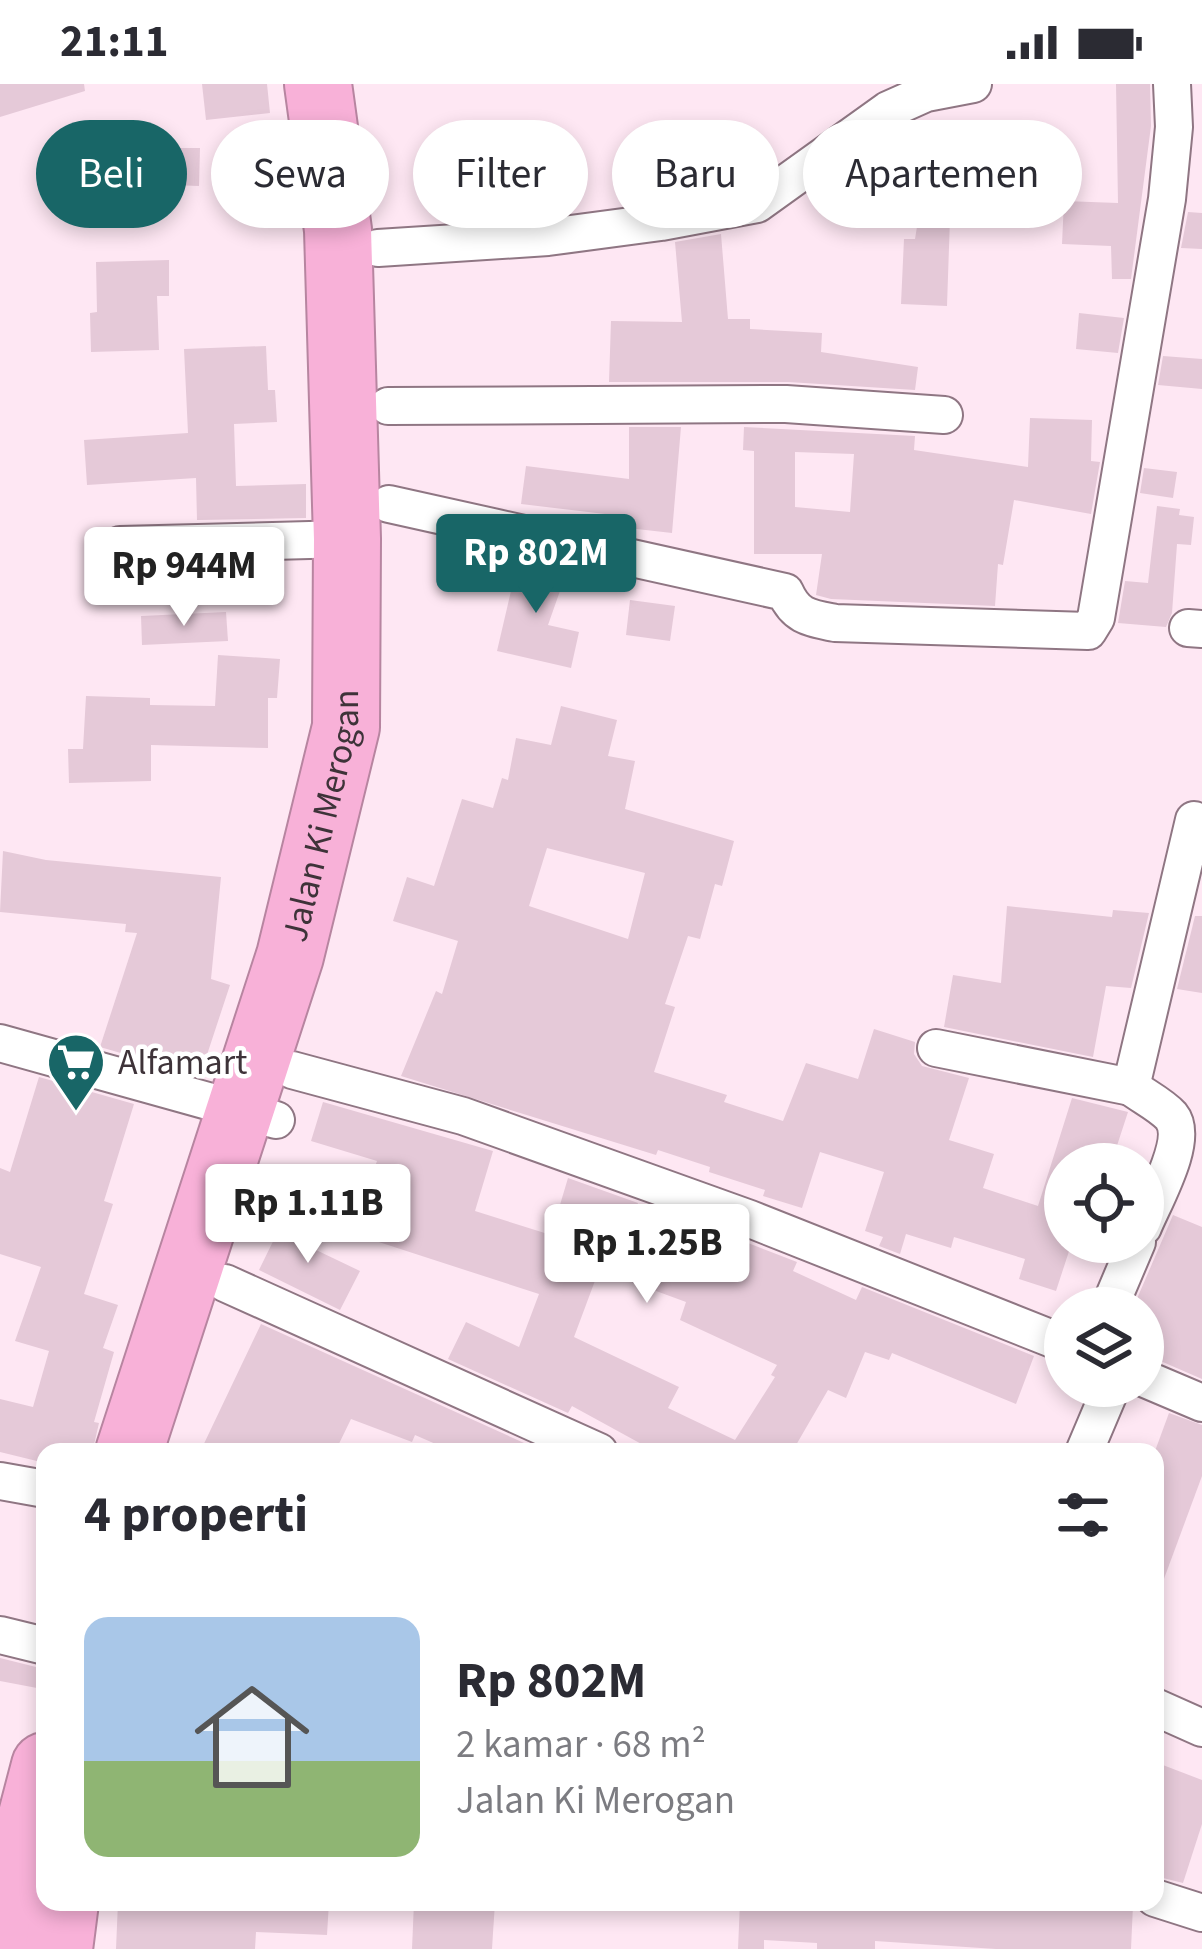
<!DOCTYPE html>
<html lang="id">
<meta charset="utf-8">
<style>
:root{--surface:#fff;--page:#f2f2f3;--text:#2b2b33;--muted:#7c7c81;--line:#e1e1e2;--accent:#186667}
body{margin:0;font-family:"Source Sans 3",sans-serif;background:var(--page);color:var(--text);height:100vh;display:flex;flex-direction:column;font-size:45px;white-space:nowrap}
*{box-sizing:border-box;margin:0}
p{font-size:39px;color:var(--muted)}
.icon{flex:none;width:66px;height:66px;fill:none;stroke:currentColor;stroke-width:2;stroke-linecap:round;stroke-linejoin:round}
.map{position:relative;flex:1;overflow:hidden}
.sheet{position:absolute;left:36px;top:1359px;width:1128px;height:468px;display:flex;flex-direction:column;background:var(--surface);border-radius:24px;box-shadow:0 6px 18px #0003}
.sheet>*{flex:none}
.hud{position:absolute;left:36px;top:36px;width:1131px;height:108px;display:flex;gap:24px}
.tools{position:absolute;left:1044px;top:1059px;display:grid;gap:24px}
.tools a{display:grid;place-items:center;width:120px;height:120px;border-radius:50%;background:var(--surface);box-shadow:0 6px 18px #0003;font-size:60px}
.price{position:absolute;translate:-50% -102px;padding:0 27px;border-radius:12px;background:#fff;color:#222;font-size:39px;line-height:78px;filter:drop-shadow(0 3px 6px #0008)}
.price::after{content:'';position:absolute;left:50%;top:72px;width:36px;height:27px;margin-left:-18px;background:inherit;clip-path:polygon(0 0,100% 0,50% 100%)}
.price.active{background:var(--accent);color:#fff}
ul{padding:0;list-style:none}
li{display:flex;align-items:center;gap:36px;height:300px;padding:0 48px}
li+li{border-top:3px solid var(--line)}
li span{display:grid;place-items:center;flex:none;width:336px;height:240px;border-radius:24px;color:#555}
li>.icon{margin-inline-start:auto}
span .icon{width:144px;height:144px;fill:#fffc;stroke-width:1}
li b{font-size:51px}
h2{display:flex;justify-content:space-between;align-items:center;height:144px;padding:0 48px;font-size:51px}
.tag{padding:0 42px;border-radius:54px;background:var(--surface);box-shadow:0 6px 18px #0003;font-size:42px;line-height:108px}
.tag.active{background:var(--accent);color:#fff}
.status{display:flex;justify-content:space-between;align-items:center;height:84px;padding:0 60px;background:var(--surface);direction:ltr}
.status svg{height:33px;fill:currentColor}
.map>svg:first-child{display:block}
.building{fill:#e5c9d8;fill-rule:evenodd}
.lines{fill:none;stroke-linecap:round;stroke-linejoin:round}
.street-casing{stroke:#8f7683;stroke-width:40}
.highway-casing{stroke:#b785a0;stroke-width:70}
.street{stroke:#fff;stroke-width:36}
.highway{stroke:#f8b1d8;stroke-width:66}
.labels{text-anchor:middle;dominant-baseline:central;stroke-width:9;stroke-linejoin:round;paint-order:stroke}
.street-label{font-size:36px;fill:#3e3339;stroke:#fff}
.poi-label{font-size:36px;fill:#3e3339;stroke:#fff;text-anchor:start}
</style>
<div class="status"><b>21:11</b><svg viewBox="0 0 49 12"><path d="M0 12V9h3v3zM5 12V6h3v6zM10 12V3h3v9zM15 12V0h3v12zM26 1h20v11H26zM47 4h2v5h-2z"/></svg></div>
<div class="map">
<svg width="1202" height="1865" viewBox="0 0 1202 1865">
<rect width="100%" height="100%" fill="#fee7f3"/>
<!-- building -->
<g class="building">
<path d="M 0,0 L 84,0 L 85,7 L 0,33 Z"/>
<path d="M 202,0 L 267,0 L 270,29 L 206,36 Z"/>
<path d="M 1116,0 L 1150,0 L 1151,42 L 1131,195 L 1112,195 L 1111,162 L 1062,160 L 1064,117 L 1118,119 Z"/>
<path d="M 984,41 L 1051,45 L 1047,125 L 964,120 L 961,136 L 950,134 L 947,222 L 901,220 L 904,155 L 915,155 L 929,70 L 982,79 Z"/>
<path d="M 145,64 L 200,64 L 199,102 L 144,100 Z"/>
<path d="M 525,83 L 529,132 L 462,136 L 458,88 Z"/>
<path d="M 1188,128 L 1202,129 L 1202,165 L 1181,164 Z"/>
<path d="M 721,150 L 728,235 L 750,235 L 750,245 L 822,249 L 821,268 L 918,283 L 915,306 L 788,298 L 609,298 L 611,237 L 682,238 L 675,158 Z"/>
<path d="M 169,176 L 169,212 L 157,212 L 159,266 L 91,268 L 90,229 L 97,228 L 96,178 Z"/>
<path d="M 1079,229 L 1124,234 L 1118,269 L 1076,265 Z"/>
<path d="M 266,262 L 268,306 L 275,306 L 277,338 L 234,340 L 236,402 L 306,400 L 306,434 L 197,436 L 196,394 L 87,401 L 84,356 L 188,349 L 184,265 Z"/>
<path d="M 1163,272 L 1202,275 L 1202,305 L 1158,301 Z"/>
<path d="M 1030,334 L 1092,336 L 1091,377 L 1100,378 L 1091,430 L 1014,416 L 1003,481 L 998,480 L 995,522 L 831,515 L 816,511 L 822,470 L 754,470 L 754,367 L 743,366 L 744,343 L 915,352 L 914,366 L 1028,383 ZM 795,368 L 854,370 L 850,428 L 795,423 Z"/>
<path d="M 629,343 L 681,343 L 672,449 L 628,444 L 630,433 L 521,420 L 526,382 L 629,395 Z"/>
<path d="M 1144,384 L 1177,388 L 1173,414 L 1140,409 Z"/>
<path d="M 1157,422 L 1180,425 L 1179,431 L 1194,433 L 1191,461 L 1177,460 L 1172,529 L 1166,543 L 1118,539 L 1125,497 L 1148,499 Z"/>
<path d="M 517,472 L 567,487 L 548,541 L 579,548 L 571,584 L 497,567 L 511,507 L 506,505 Z"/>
<path d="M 630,516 L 675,522 L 670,557 L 626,551 Z"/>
<path d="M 226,528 L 228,557 L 142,561 L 141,532 Z"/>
<path d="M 218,571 L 280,575 L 277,614 L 268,614 L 268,664 L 151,661 L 151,697 L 69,699 L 68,665 L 83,665 L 86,612 L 150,614 L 150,621 L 215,622 Z"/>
<path d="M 561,622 L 617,636 L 608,672 L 635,677 L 625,725 L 734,757 L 722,802 L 715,800 L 700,855 L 688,852 L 665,920 L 675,923 L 654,988 L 727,1011 L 724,1018 L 783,1037 L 806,979 L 858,995 L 874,945 L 915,958 L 914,970 L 922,982 L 969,994 L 949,1056 L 994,1070 L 983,1104 L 1038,1122 L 1072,1014 L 1128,1028 L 1111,1080 L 1065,1080 L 1065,1158 L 1072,1158 L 1056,1207 L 1019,1195 L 1025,1175 L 954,1153 L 951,1164 L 906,1150 L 900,1170 L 879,1162 L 883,1153 L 865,1147 L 884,1088 L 820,1068 L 802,1124 L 763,1112 L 765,1106 L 709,1088 L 710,1083 L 658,1066 L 656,1071 L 401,992 L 436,907 L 442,910 L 458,857 L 393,837 L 407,793 L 434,802 L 462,715 L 493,724 L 502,694 L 508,696 L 516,654 L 551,661 ZM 547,764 L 645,789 L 628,855 L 529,822 Z"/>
<path d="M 3,767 L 46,776 L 221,793 L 211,895 L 230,901 L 200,992 L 100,963 L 137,849 L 125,848 L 126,840 L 0,828 Z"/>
<path d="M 1007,822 L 1112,833 L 1113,826 L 1149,829 L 1131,904 L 1106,902 L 1093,973 L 944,943 L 953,891 L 1001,899 Z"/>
<path d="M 1195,832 L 1202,832 L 1202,909 L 1177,905 Z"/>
<path d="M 39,993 L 134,1020 L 104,1117 L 113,1120 L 84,1210 L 118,1221 L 103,1264 L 114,1268 L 94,1338 L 99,1339 L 93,1365 L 45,1368 L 45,1379 L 0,1368 L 0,1315 L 33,1323 L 49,1267 L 15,1257 L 41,1183 L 0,1170 L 0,1084 L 10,1088 Z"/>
<path d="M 323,1018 L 493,1067 L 475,1127 L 551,1151 L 568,1094 L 638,1119 L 635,1132 L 710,1162 L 717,1147 L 797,1178 L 793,1187 L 856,1216 L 862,1203 L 1034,1272 L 1016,1320 L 892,1269 L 889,1276 L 865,1268 L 846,1314 L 828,1306 L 792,1368 L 656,1368 L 572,1322 L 568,1329 L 448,1275 L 466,1238 L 519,1263 L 539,1210 L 351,1149 L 377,1077 L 311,1057 ZM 599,1186 L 686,1218 L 680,1236 L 777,1281 L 771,1291 L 775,1293 L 735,1356 L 668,1324 L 679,1303 L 574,1253 Z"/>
<path d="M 1173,1131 L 1202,1143 L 1202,1295 L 1149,1272 L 1160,1246 L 1143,1240 L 1143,1224 L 1133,1224 Z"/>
<path d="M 284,1135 L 319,1152 L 314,1165 L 360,1187 L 340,1226 L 259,1186 Z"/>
<path d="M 261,1240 L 544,1368 L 454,1368 L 415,1351 L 412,1358 L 351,1335 L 335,1368 L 200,1368 Z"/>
<path d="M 1169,1329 L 1202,1341 L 1202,1392 L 1158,1511 L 1155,1511 L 1155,1367 Z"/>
<path d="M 0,1574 L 40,1584 L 37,1604 L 0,1597 Z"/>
<path d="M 1155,1678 L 1202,1696 L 1202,1740 L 1183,1799 L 1155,1792 Z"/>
<path d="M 118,1818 L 329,1818 L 327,1851 L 256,1848 L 255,1865 L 116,1865 Z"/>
<path d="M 414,1818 L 495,1818 L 492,1865 L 412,1865 Z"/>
<path d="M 740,1818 L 1133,1821 L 1131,1865 L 996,1865 L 875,1857 L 875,1865 L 817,1865 L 817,1859 L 764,1856 L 764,1865 L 738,1865 Z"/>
</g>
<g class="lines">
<defs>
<g id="street">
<path d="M 378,164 L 548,153 L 661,138 L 757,120 L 888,26 L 926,9 L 973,0"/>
<path d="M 388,322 L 786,320 L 944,331"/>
<path d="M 389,420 L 785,508 C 796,533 810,534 835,539 L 1088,547 L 1096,534 L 1167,115 L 1174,43 L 1172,0"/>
<path d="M 120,461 L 347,455"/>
<path d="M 1188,544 L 1202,545"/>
<path d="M 0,959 L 276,1036"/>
<path d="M 936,964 L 1131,1003"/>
<path d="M 292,986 L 463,1032 L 750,1135 L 1065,1260"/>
<path d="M 1143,1143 C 1153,1118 1190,1055 1171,1032 C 1161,1021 1143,1012 1131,1003 L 1194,736"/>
<path d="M 225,1199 L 599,1368"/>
<path d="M 1109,1224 L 1137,1158"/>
<path d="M 1143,1294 L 1202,1319"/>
<path d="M 1084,1368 L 1112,1302"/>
<path d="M 0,1397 L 45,1405"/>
<path d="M 0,1551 L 45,1562"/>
<path d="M 1155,1623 L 1202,1644"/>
<path d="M 1155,1814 L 1202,1829"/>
</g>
<g id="highway">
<path id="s1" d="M 129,1368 L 290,872 L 346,643 L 347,455 L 338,146 L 318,0"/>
<path d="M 5,1865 L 15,1796 L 45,1682"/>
<path d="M 59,1865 L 65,1818"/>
</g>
</defs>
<!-- street casing -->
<use href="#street" class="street-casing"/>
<!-- highway casing -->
<use href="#highway" class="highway-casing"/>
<!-- street -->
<use href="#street" class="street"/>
<!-- highway -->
<use href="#highway" class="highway"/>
</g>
<!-- icons -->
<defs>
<symbol id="supermarket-pin" viewBox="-11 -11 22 30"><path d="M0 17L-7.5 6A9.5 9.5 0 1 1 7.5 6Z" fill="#186667" stroke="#fff"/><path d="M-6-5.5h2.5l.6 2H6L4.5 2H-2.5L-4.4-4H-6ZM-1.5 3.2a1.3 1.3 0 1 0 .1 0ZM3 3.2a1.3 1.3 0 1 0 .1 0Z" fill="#fff"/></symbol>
</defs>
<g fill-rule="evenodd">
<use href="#supermarket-pin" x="43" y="945" width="66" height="90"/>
</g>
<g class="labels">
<!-- street labels -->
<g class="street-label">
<text stroke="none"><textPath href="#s1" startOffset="666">Jalan Ki Merogan</textPath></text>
</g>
<!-- poi labels -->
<g class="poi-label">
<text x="118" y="978">Alfamart</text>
</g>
</g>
</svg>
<div class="tools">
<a><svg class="icon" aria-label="locate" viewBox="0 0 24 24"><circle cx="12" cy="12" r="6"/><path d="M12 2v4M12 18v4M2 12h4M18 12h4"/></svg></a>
<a><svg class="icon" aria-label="layers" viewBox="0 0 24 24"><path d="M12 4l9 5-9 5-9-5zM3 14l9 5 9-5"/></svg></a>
</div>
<b class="price active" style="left:536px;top:532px">Rp 802M</b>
<b class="price" style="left:184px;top:545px">Rp 944M</b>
<b class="price" style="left:308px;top:1182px">Rp 1.11B</b>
<b class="price" style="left:647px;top:1222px">Rp 1.25B</b>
<div class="hud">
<a class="tag active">Beli</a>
<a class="tag">Sewa</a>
<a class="tag">Filter</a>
<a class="tag">Baru</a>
<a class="tag">Apartemen</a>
</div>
<section class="sheet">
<h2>4 properti<svg class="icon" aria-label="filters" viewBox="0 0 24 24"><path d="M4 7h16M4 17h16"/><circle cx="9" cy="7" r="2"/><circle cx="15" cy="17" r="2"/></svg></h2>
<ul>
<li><span style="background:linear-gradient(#a9c7e8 60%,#8fb573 0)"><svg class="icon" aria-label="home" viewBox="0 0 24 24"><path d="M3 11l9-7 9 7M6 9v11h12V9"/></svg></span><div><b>Rp 802M</b><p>2 kamar · 68 m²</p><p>Jalan Ki Merogan</p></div></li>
</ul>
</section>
</div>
